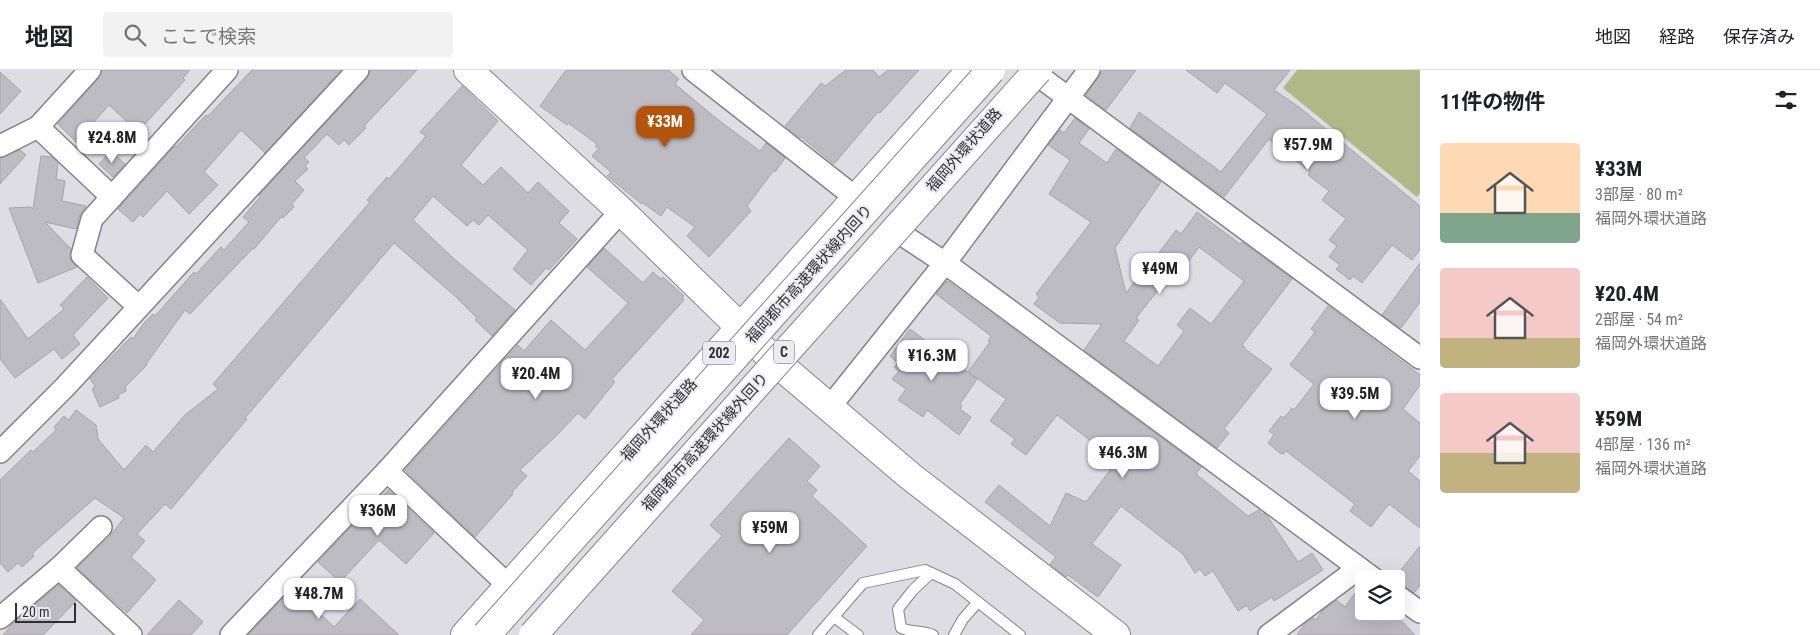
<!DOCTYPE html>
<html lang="ja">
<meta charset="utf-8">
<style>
:root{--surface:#fff;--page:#f2f2f2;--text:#202124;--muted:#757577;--line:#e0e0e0;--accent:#b45309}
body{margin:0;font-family:"Roboto Condensed","Noto Sans JP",sans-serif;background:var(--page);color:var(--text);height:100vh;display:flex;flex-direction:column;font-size:19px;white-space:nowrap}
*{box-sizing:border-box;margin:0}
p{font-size:16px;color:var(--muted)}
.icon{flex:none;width:28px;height:28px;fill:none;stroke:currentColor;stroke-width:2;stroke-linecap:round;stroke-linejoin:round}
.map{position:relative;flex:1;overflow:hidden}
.drawer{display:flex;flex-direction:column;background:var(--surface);width:400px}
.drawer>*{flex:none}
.buttons{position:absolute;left:1355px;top:500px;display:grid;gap:10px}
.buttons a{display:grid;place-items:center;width:50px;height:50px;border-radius:5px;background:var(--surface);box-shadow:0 5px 20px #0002;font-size:25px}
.scale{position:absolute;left:15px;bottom:12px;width:61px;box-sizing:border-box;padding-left:5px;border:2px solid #302f32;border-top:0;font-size:14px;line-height:18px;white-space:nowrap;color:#302f32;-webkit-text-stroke:4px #eceaf1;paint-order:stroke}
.price{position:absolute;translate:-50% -42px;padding:0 11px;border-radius:10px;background:#fff;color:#222;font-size:16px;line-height:32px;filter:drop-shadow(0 1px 2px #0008)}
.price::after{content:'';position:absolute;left:50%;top:30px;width:15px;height:11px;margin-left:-8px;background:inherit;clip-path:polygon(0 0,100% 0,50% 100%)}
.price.on{background:var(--accent);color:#fff}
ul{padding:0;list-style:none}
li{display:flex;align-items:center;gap:15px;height:125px;padding:0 20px}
li span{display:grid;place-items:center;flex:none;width:140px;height:100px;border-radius:5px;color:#555}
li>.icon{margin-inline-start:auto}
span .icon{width:60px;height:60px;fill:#fffc;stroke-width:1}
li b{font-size:21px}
h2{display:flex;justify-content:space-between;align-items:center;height:60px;padding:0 20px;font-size:21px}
header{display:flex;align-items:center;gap:30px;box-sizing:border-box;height:70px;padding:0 25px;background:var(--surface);border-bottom:1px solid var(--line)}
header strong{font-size:24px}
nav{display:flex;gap:28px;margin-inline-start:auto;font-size:18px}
.search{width:350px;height:45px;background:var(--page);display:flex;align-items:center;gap:12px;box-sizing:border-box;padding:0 18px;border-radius:5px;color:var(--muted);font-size:19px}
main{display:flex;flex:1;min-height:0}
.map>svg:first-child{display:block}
.green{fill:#afb886}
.building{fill:#bebcc3;stroke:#a6a3aa;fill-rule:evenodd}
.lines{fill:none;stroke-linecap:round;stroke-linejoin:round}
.lane-casing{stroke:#858389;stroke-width:12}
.street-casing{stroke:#858389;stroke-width:24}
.secondary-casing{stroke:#858389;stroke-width:30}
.highway-casing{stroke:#858389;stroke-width:30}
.lane{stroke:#fff;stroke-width:10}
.street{stroke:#fff;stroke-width:21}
.secondary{stroke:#fff;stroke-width:28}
.highway{stroke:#fff;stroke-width:28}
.highway-bridge-casing{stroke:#858389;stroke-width:30;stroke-linecap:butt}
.highway-bridge{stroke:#fff;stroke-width:28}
.labels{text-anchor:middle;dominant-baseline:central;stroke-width:4;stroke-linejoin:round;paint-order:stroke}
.shield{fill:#eceaf1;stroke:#68676b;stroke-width:1}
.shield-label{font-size:14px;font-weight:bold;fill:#302f32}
.street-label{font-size:15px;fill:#302f32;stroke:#eceaf1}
</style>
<header>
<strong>地図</strong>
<div class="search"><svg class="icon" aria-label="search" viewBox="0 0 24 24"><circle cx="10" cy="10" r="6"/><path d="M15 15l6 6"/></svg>ここで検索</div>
<nav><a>地図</a><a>経路</a><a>保存済み</a></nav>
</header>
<main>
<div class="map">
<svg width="1420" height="565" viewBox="0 0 1420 565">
<rect width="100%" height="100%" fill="#dfdde4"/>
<!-- green -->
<path class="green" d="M 1297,0 L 1420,0 L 1420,123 L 1417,127 L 1283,18 Z"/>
<!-- building -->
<g class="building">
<path d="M 102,0 L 190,0 L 183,8 L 185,10 L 145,54 L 143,51 L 135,59 L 109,35 L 76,72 L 58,54 L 99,8 Z"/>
<path d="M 252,0 L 341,0 L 265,83 L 241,60 L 204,102 L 218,115 L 189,144 L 167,121 L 143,147 L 140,144 L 133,152 L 118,139 L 175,76 L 176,77 L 206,45 L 208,46 Z"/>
<path d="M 370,0 L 417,0 L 364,56 L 366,58 L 349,75 L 344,70 L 339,75 L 327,64 L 304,88 L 309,92 L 305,96 L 308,99 L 295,111 L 304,120 L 292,134 L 294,137 L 283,148 L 281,147 L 254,179 L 253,178 L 190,244 L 185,240 L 146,294 L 147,295 L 125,317 L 126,321 L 118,325 L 119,328 L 100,337 L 92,319 L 95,316 L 90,309 L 131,267 L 133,269 L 144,253 L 153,244 L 155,246 L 194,202 L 196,204 L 221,177 L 224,180 L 249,152 L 243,147 L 260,127 L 259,125 L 367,8 Z"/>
<path d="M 566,0 L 668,0 L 679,9 L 675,14 L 717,49 L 760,81 L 766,73 L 785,88 L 775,102 L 774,100 L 747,136 L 751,141 L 709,187 L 687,166 L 695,157 L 667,137 L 661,146 L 643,133 L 642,134 L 607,106 L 611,102 L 592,86 L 599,78 L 595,76 L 597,74 L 568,53 L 567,55 L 540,36 Z"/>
<path d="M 846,0 L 873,0 L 879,7 L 888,0 L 919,0 L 880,43 L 878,42 L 834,94 L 801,67 L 800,68 L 785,56 L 821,13 L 825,16 Z"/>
<path d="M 1103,0 L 1136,0 L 1106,40 L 1086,25 Z"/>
<path d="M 1186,0 L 1290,0 L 1274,20 L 1299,37 L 1420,136 L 1420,180 L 1412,190 L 1392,175 L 1362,213 L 1353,206 L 1350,210 L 1336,199 L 1340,195 L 1329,187 L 1337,176 L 1329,170 L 1346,149 L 1322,130 L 1329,121 L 1308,105 L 1310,102 L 1269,69 L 1224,127 L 1130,58 L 1139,42 L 1221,102 L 1267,44 L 1225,13 L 1217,23 Z"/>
<path d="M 0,2 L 21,21 L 0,44 Z"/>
<path d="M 462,16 L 498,51 L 461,95 L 483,115 L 501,97 L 528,123 L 538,112 L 569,141 L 559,153 L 577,169 L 549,200 L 546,198 L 531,215 L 513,199 L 528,180 L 488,145 L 479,155 L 473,150 L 467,156 L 433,126 L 413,150 L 452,187 L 515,240 L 495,262 L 492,266 L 475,250 L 477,248 L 455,226 L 394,173 L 245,348 L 247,349 L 171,439 L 165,434 L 137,464 L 145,471 L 131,487 L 156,510 L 127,543 L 77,498 L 110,466 L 124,448 L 95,428 L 38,478 L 32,484 L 34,486 L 22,497 L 18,493 L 8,502 L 0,493 L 0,410 L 31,380 L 33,382 L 56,360 L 54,357 L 64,346 L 69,350 L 76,340 L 96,355 L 98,369 L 124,400 L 146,375 L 153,382 L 185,345 L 218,319 L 213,314 L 370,132 L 367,130 L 387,107 L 389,109 L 426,66 L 420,62 Z"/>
<path d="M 1075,48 L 1089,59 L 1079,73 L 1107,93 L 1116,79 L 1161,112 L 1115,178 L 1126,223 L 1142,202 L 1144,203 L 1176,160 L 1181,164 L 1197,142 L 1240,174 L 1242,172 L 1292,209 L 1242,275 L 1245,277 L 1244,278 L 1272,299 L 1224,359 L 1229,363 L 1217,378 L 1084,280 L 1102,254 L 1060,253 L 1034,234 L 1039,227 L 1036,224 L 1091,152 L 1049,124 L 1070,90 L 1048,75 L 1060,60 L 1064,63 ZM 1199,177 L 1244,211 L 1211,254 L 1190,238 L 1177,255 L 1184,261 L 1158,296 L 1124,271 L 1139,250 L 1136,248 L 1170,205 L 1176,209 Z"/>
<path d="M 20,80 L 26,85 L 0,114 L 0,88 Z"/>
<path d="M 111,81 L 125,94 L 113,107 L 99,94 Z"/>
<path d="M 41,86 L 52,87 L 58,94 L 56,109 L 65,111 L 62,131 L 86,136 L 80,145 L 76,159 L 45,152 L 71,179 L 70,189 L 77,197 L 38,213 L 9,138 L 31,137 L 33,139 Z"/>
<path d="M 604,178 L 643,213 L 653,202 L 661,209 L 663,207 L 684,226 L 682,228 L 684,230 L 612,309 L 615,312 L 585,349 L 578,343 L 556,366 L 520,400 L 527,406 L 512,422 L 513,424 L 475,467 L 405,400 L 518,275 L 524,281 L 551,250 L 585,280 L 628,233 L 587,197 Z"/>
<path d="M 1420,193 L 1420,232 L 1401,258 L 1382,245 Z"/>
<path d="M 87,207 L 108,228 L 73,265 L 80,274 L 62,289 L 54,279 L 15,308 L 0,289 L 0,229 L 28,269 L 64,239 L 60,235 Z"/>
<path d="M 947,211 L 1201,397 L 1196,404 L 1248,446 L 1259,440 L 1262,444 L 1264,443 L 1268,447 L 1298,492 L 1312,483 L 1323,500 L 1274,531 L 1272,527 L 1250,541 L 1247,535 L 1238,541 L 1213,501 L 1205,506 L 1200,499 L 1195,503 L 1183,484 L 1121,436 L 1092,474 L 1121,495 L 1098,527 L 1068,505 L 1066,507 L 1050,494 L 1056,487 L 985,432 L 999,415 L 1050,456 L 1066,423 L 1086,432 L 1117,391 L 1057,345 L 1026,385 L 1011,374 L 1015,369 L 990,351 L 1006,329 L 968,302 L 990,272 L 988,271 L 991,266 L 936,224 Z"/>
<path d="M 1328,236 L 1420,305 L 1420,315 L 1403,339 L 1420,353 L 1420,386 L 1408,401 L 1420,411 L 1420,458 L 1389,434 L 1371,457 L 1350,441 L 1355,434 L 1286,381 L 1283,384 L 1280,383 L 1268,373 L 1274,365 L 1269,361 L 1281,346 L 1284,348 L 1292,338 L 1294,340 L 1314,314 L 1290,295 L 1315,262 L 1311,259 Z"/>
<path d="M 910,259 L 977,309 L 960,334 L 962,336 L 960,339 L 971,347 L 959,365 L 927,340 L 923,347 L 898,330 L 906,319 L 892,309 L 899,301 L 894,297 L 898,293 L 890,286 Z"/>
<path d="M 789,368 L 820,396 L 807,411 L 817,420 L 812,426 L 867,476 L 787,565 L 691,565 L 704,550 L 672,521 L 722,466 L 710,455 Z"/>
<path d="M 388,420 L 434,463 L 406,494 L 379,470 L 340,512 L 318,492 L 353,455 L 355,457 Z"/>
<path d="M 1420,476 L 1420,515 L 1414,523 L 1403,515 L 1396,513 L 1396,506 Z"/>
<path d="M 59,515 L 76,531 L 43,565 L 3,565 L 13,553 Z"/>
<path d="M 1361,515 L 1364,517 L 1364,541 L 1393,541 L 1396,545 L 1396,540 L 1399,543 L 1397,546 L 1415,565 L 1297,565 L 1305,553 L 1313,548 L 1316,550 L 1322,541 L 1336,530 L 1345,537 Z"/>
<path d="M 293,518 L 334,557 L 360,529 L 399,565 L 248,565 Z"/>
<path d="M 179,530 L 203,552 L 191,565 L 147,565 Z"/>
</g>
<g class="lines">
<defs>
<g id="lane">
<path d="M 931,503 L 913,520 L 898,539 L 901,558 C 912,563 922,560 933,565"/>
<path d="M 834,547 L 858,565"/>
<path d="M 818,565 L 863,513 L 925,500 L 955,514 L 1020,565"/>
<path d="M 954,565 L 963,549 L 978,532"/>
</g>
<g id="street">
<path d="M 90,0 L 38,57 L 112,127"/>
<path d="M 693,0 L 856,128"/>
<path d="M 1032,1 L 1420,288"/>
<path d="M 0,76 L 38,57"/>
<path d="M 895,160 L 945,193 L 1374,509"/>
<path d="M 139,237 L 82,185 L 92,149 L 227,0"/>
<path d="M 829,338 L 945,193 L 1089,0"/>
<path d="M 0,382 L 65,317 L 358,0"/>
<path d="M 387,401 L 509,516"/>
<path d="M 101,457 L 59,498 L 131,565"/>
<path d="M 1396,525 L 1420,542"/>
<path d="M 0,548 L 59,498"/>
<path d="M 231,565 L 387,401 L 621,141"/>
<path d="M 1269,565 L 1359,498"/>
</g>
<path id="secondary" d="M 468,0 L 621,141 L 777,293 L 910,406 L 1116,565"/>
<path id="highway" d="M 465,565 L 971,0"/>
</defs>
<!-- lane casing -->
<use href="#lane" class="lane-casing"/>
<!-- street casing -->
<use href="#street" class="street-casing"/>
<!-- secondary casing -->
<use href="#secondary" class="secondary-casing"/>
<!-- highway casing -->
<use href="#highway" class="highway-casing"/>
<!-- lane -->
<use href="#lane" class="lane"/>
<!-- street -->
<use href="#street" class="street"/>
<!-- secondary -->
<use href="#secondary" class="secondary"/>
<!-- highway -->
<use href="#highway" class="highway"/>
<defs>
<g id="highway-bridge">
<path d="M 486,565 L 991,0"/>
<path d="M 533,565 L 1038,0"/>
</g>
</defs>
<!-- highway-bridge casing -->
<use href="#highway-bridge" class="highway-bridge-casing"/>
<!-- highway-bridge -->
<use href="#highway-bridge" class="highway-bridge"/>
</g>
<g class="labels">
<!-- shield labels -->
<g class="shield">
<rect x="774" y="270.5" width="20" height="23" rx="4"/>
<rect x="703" y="271.5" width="32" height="23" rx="4"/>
</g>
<g class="shield-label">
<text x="784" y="282">C</text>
<text x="719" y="283">202</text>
</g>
<!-- street labels -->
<g class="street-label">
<text transform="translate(964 80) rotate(-49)">福岡外環状道路</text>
<text transform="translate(809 204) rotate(-48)">福岡都市高速環状線内回り</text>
<text transform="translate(659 350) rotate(-48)">福岡外環状道路</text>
<text transform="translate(705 372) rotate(-48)">福岡都市高速環状線外回り</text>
</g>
</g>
</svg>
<div class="buttons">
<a><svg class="icon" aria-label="layers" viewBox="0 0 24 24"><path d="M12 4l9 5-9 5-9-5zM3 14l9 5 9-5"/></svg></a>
</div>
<div class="scale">20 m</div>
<b class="price on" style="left:665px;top:78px">¥33M</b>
<b class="price" style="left:112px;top:94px">¥24.8M</b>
<b class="price" style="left:1308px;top:101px">¥57.9M</b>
<b class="price" style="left:1160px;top:225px">¥49M</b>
<b class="price" style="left:932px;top:312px">¥16.3M</b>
<b class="price" style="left:536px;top:330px">¥20.4M</b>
<b class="price" style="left:1355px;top:350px">¥39.5M</b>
<b class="price" style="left:1123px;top:409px">¥46.3M</b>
<b class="price" style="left:378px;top:467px">¥36M</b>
<b class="price" style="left:770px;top:484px">¥59M</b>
<b class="price" style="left:319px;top:550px">¥48.7M</b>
</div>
<section class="drawer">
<h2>11件の物件<svg class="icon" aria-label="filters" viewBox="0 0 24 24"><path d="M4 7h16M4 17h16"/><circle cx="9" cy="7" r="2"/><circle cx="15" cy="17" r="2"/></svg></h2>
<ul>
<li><span style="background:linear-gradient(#ffd9b3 70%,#7fa58c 0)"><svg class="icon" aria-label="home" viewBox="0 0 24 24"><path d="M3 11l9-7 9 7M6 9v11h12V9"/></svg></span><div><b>¥33M</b><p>3部屋 · 80 m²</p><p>福岡外環状道路</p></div></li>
<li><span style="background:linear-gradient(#f6c9c9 70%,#c2b280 0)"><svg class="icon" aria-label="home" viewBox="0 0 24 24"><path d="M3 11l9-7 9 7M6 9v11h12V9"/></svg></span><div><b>¥20.4M</b><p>2部屋 · 54 m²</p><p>福岡外環状道路</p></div></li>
<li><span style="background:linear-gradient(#f6c9c9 60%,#c2b280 0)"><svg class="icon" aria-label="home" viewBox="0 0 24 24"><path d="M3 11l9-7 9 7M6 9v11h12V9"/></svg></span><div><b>¥59M</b><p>4部屋 · 136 m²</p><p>福岡外環状道路</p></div></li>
</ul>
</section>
</main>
